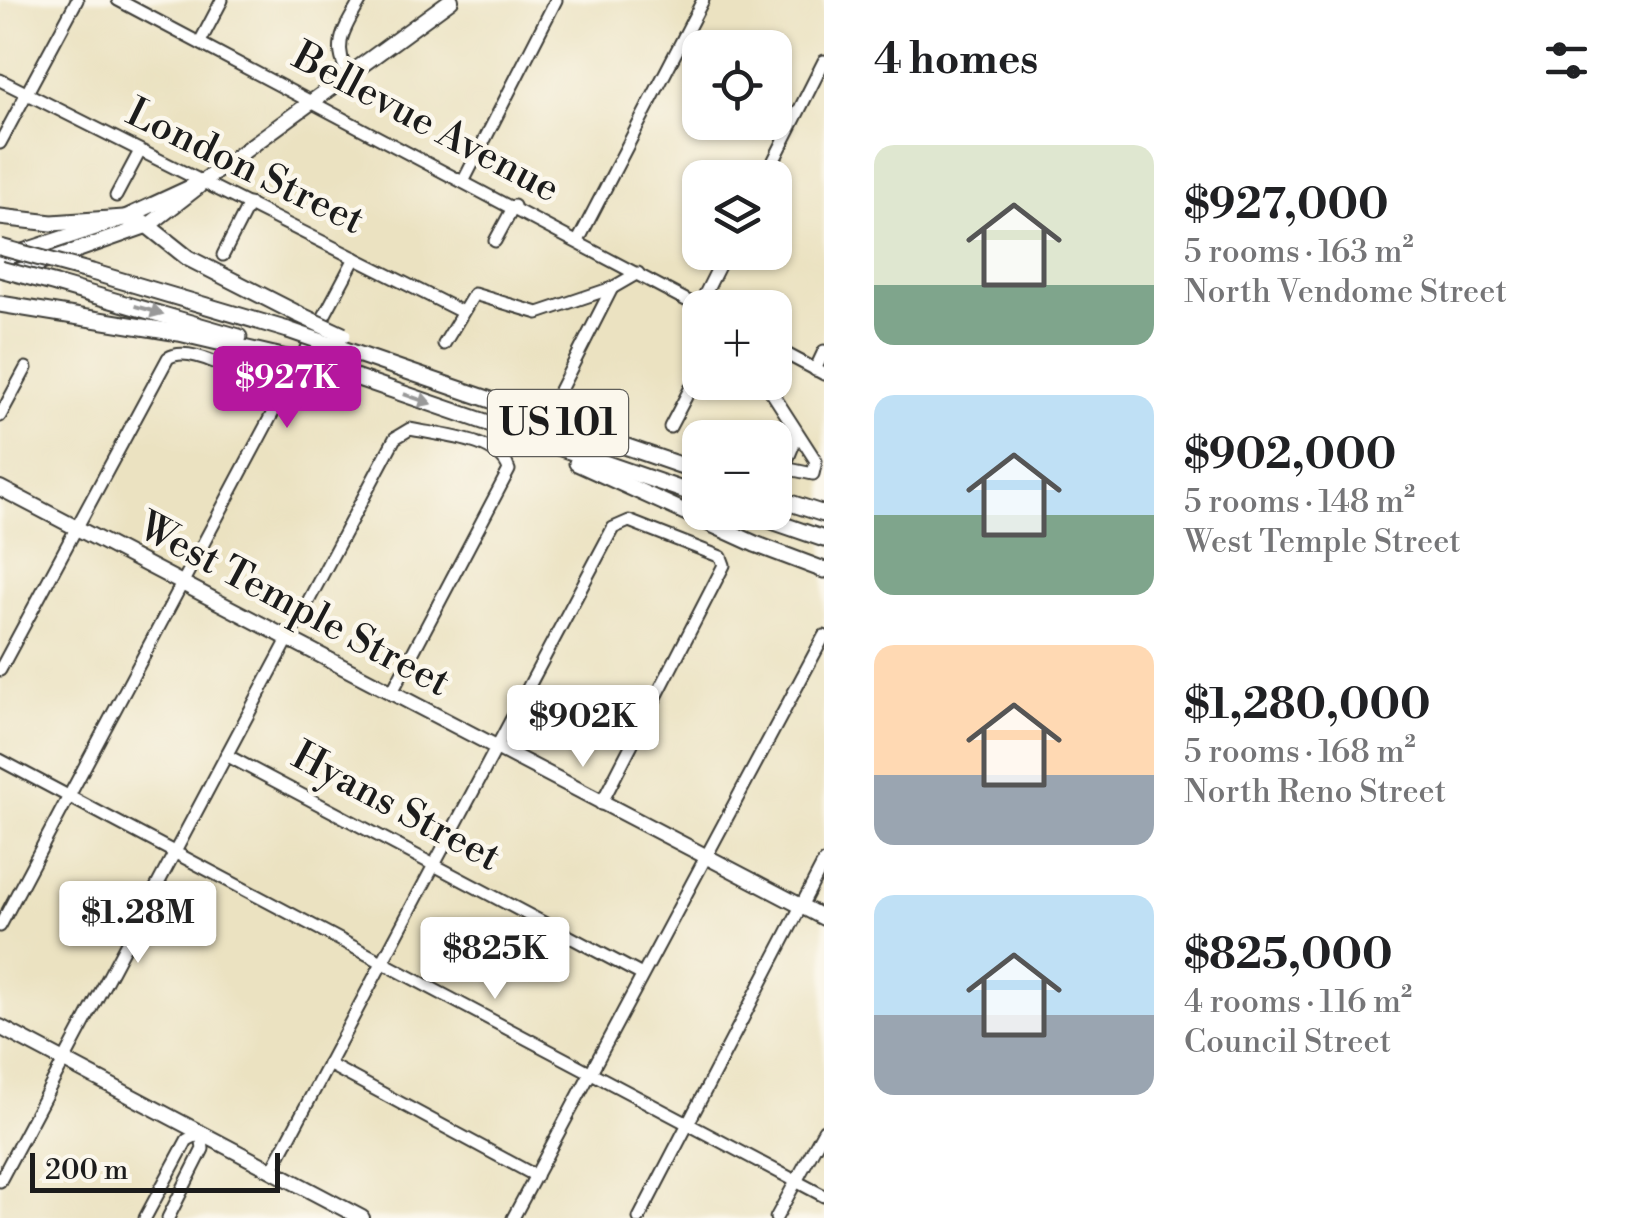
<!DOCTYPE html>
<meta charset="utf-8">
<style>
:root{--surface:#fff;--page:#f2f2f2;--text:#202124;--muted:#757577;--accent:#b5179e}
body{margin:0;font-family:"Libre Bodoni",serif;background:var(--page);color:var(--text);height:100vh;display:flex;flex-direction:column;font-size:38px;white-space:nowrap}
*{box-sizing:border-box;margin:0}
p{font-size:32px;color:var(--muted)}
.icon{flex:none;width:55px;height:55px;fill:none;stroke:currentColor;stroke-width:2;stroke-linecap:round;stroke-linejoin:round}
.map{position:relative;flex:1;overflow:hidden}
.side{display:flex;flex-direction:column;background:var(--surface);width:820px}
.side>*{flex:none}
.fabs{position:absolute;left:682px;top:30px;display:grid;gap:20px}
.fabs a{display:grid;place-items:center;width:110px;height:110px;border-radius:20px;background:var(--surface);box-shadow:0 2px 8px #0004;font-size:50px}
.scale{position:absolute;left:30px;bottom:25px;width:250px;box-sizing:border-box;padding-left:10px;border:5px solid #1c1c1c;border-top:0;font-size:28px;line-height:35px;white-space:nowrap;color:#1c1c1c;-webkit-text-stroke:8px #fbf7ec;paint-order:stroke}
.price{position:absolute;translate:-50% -85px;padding:0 22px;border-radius:10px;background:#fff;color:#222;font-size:32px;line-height:65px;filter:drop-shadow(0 2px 5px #0008)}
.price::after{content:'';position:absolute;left:50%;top:60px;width:30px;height:22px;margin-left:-15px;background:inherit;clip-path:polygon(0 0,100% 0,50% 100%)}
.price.active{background:var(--accent);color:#fff}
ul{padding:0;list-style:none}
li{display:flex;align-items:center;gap:30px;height:250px;padding:0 50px}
li span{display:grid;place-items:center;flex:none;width:280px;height:200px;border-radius:20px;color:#555}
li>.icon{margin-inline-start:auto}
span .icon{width:120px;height:120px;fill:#fffc;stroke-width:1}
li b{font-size:42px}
h2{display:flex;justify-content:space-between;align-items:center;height:120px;padding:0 50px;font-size:42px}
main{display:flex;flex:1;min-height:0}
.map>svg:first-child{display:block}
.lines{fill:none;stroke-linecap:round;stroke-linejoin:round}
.minor-casing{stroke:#3b3a35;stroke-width:15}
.major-casing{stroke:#3b3a35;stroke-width:18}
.highway-casing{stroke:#3b3a35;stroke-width:19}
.minor{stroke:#fff;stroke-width:11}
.major{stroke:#fff;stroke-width:14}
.highway{stroke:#fff;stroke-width:15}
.highway-bridge-casing{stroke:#3b3a35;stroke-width:19;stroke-linecap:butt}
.highway-bridge{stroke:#fff;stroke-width:15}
.oneway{fill:#999}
.labels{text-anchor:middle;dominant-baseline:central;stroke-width:9;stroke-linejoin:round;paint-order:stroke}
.shield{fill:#fbf7ec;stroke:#5f5e5a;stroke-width:2.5}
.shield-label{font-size:38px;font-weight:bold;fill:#1c1c1c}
.street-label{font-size:40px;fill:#1c1c1c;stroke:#fbf7ec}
</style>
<main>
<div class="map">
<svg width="824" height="1218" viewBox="0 0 824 1218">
<rect width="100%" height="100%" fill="#fbf7ec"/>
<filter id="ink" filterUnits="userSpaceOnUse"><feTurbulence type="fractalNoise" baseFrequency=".01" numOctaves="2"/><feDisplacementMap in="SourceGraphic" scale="20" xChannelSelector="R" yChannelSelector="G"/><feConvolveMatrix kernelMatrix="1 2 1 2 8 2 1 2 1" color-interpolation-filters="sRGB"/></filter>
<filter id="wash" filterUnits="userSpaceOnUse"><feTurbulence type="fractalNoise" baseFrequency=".0048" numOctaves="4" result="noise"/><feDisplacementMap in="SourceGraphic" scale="40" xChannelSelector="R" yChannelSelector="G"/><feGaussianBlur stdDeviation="2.25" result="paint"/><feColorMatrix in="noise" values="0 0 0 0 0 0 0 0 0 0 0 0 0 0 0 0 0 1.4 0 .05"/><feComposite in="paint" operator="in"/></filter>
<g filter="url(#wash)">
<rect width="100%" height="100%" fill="#ebe2c1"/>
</g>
<g filter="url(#ink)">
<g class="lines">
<defs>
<g id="minor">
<path d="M 118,0 L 701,308"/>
<path d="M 200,42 L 222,0"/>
<path d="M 350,76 C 330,46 345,28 361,0"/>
<path d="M 0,80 L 460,311"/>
<path d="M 0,143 L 77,0"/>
<path d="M 765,178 L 824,61"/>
<path d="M 464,180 L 556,0"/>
<path d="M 116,196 L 140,151"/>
<path d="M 495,241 L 514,206"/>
<path d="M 578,241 L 703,0"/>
<path d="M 223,255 L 249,204"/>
<path d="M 699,306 L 726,252"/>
<path d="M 444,344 L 474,294 L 538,313 L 612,288 L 638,273"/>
<path d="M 775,348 L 824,374"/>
<path d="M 815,370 L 824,351"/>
<path d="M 765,382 L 816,461 L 813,474 L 784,468 L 797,436"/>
<path d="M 559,392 L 612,288"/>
<path d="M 0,416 L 26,368"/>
<path d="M 670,427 L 700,370"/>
<path d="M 0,670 L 168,358 C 193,341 256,385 281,399"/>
<path d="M 226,755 L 642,975"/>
<path d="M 0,760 L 824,1196"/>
<path d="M 0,926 L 355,258"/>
<path d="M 328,1064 L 536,1176"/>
<path d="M 272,1170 L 613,528 L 629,521 L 721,557 L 724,565 L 601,804"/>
<path d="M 0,1181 L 395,438 L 410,429 C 437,435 501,439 509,470 L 391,694"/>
<path d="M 145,1218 L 187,1140 L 201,1133 L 203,1149 L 168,1218"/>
<path d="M 513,1218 L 824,636"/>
<path d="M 639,1218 L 824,862"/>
<path d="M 776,1218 L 824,1130"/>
</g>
<g id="major">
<path d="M 0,259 L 124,218 L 202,182 L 451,0"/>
<path d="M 12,273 L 149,225 L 198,187"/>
<path d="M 0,488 L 824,918"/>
<path d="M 0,1027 L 362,1218"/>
</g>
<g id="highway">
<path d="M 0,217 L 52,223 L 124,218 L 143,222 L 188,258 L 298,314"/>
<path d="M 92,272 L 288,330"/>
<path d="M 56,284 L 239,337"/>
<path d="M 0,304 L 179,333 L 274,355"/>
<path d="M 337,347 L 700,472"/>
<path d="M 326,367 L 700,496"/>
<path d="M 577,463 L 755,544 L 824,570"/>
<path d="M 775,498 L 824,514"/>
<path d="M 746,512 L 824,539"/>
</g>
</defs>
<!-- minor casing -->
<use href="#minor" class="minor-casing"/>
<!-- major casing -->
<use href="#major" class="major-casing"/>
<!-- highway casing -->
<use href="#highway" class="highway-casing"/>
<!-- minor -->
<use href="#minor" class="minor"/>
<!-- major -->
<use href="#major" class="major"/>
<!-- highway -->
<use href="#highway" class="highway"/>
<defs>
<g id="highway-bridge">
<path d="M 0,247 L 92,272"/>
<path d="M 0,269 L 56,284"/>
<path d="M 298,314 L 343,335"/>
<path d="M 288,330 L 337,347"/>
<path d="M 274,355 L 326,367"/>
</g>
</defs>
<!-- highway-bridge casing -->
<use href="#highway-bridge" class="highway-bridge-casing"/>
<!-- highway-bridge -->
<use href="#highway-bridge" class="highway-bridge"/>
</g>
<!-- one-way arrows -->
<defs><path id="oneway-solid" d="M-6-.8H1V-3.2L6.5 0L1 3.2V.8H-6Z" transform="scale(2.5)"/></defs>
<g class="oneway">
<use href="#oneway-solid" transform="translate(149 310) rotate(16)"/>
<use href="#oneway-solid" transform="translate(418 399) rotate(19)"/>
</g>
</g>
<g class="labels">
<!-- shield labels -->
<rect class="shield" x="488" y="390" width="140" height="66" rx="8"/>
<g class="shield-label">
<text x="558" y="423">US 101</text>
</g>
<!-- street labels -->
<g class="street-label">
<text transform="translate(426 123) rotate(28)">Bellevue Avenue</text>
<text transform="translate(245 167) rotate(26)">London Street</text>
<text transform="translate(294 605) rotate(28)">West Temple Street</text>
<text transform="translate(396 807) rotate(28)">Hyans Street</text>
</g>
</g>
</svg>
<div class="fabs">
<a><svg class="icon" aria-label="locate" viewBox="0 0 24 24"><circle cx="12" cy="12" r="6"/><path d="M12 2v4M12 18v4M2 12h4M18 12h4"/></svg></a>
<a><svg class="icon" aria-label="layers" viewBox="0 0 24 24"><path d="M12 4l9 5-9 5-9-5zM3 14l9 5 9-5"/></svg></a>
<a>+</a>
<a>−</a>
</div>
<div class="scale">200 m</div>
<b class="price active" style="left:287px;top:431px">$927K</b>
<b class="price" style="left:583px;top:770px">$902K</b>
<b class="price" style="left:138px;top:966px">$1.28M</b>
<b class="price" style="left:495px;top:1002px">$825K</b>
</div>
<section class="side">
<h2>4 homes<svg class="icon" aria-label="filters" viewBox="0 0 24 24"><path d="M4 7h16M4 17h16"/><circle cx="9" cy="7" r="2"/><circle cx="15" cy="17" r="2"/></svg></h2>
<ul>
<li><span style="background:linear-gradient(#dfe7d0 70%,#7fa58c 0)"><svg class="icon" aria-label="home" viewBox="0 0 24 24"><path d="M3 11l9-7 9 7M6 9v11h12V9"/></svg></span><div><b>$927,000</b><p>5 rooms · 163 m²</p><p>North Vendome Street</p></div></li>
<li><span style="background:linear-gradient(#bfe0f5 60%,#7fa58c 0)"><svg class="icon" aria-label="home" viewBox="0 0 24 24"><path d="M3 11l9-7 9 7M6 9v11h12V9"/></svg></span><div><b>$902,000</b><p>5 rooms · 148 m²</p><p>West Temple Street</p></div></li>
<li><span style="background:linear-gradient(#ffd9b3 65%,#9aa5b1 0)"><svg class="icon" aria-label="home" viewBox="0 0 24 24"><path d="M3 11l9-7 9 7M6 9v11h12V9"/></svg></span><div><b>$1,280,000</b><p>5 rooms · 168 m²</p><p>North Reno Street</p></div></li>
<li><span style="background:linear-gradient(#bfe0f5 60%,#9aa5b1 0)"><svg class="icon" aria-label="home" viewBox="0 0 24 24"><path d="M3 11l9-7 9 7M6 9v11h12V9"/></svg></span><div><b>$825,000</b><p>4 rooms · 116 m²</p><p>Council Street</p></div></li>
</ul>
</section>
</main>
